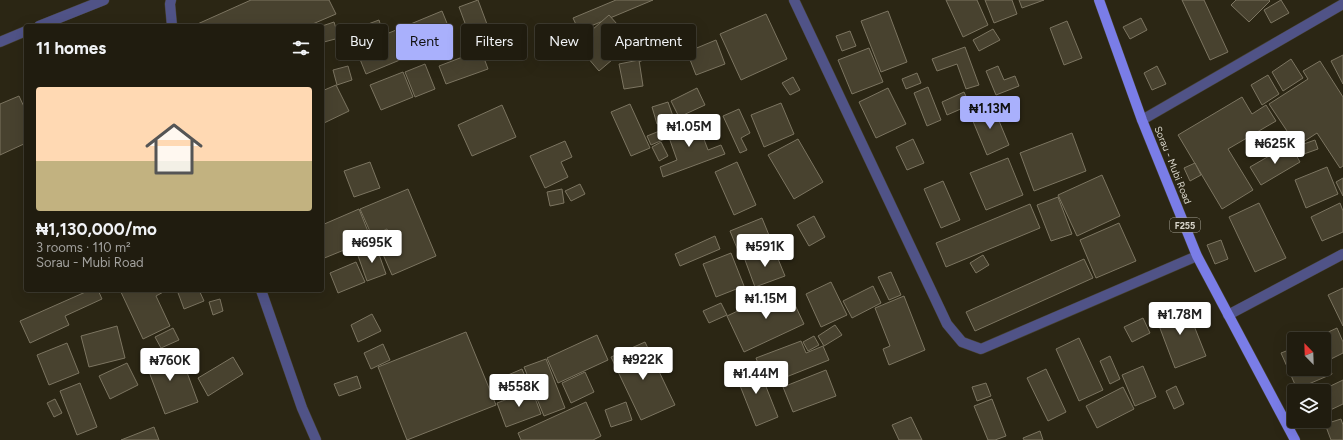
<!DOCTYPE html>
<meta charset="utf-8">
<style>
:root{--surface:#201c0f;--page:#282518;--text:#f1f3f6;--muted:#a2a19e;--line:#3d3a2f;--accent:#a9b0fc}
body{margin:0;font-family:Figtree,sans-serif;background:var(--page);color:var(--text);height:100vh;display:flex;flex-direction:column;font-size:15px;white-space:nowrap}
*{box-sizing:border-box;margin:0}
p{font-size:13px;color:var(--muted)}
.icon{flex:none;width:22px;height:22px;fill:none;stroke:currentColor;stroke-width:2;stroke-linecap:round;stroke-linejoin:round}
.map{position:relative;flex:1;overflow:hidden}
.sheet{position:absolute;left:24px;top:24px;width:300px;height:268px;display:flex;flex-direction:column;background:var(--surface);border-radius:4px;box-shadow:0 4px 16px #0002,0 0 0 1px var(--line)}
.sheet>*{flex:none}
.hud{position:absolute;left:336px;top:24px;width:380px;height:36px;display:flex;gap:8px}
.needle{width:26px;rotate:337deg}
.controls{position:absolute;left:1287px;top:332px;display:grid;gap:8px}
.controls a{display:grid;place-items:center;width:44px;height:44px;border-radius:4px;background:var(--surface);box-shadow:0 4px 16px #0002,0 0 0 1px var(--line);font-size:20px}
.price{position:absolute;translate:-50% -34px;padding:0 9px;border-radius:4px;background:#fff;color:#222;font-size:13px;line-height:26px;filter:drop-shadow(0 1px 2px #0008)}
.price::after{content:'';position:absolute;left:50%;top:24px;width:12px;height:9px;margin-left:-6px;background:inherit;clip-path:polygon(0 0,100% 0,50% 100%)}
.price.selected{background:var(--accent);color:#111}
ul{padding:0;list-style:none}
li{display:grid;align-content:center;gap:8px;height:212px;padding:0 12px}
li span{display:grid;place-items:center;height:124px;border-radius:4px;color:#555}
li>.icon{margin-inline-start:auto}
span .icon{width:72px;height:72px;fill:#fffc;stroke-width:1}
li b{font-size:17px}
h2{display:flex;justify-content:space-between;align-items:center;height:48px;padding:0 12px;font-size:17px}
.tag{padding:0 14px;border-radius:4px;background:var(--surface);box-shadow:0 4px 16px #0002,0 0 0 1px var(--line);font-size:14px;line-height:36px}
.tag.selected{background:var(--accent);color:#111}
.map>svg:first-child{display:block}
.building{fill:#48422f;stroke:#7c7561}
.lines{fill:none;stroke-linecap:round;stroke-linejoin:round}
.street-casing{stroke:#474231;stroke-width:11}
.primary-casing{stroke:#474231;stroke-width:11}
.street{stroke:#505387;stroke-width:10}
.primary{stroke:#7a7de7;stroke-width:10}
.labels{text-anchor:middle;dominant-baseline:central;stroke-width:3;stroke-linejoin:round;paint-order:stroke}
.shield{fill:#2b2614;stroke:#a5a194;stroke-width:1}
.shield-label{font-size:9px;font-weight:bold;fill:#d9d6cb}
.street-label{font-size:10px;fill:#d9d6cb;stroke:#2b2614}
</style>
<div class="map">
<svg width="1343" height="440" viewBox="0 0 1343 440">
<rect width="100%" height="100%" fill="#2b2614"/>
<!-- building -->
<g class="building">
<path d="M 251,0 L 329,0 L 336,14 L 308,26 L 193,26 Z"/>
<path d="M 478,0 L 494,43 L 475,50 L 459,7 Z"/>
<path d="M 616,0 L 653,0 L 579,31 L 573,18 Z"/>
<path d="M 946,0 L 977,0 L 988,25 L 963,37 Z"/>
<path d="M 985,0 L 1012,0 L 1017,14 L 994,23 Z"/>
<path d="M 1019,0 L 1044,0 L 1022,8 Z"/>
<path d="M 1182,0 L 1204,0 L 1228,52 L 1210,60 Z"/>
<path d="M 1236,0 L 1269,0 L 1270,1 L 1249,22 L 1231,5 Z"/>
<path d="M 1281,0 L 1289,13 L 1271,23 L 1264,10 Z"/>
<path d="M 442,11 L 453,38 L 366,74 L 355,47 Z"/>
<path d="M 888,11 L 907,62 L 881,72 L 861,21 Z"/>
<path d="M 766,14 L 787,59 L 741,80 L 720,34 Z"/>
<path d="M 609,15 L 633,42 L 599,71 L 576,44 Z"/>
<path d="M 1141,18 L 1147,30 L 1130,39 L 1123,27 Z"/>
<path d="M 379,20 L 382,30 L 352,41 L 349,31 Z"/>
<path d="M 1067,21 L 1082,58 L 1064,65 L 1050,28 Z"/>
<path d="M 334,22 L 339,38 L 324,42 L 322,37 L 322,26 Z"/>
<path d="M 660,27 L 670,47 L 639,62 L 630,42 Z"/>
<path d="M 993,29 L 1000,40 L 979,51 L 973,40 Z"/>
<path d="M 850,31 L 856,46 L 842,51 L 836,36 Z"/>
<path d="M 716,40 L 725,64 L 696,75 L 687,52 Z"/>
<path d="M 965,47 L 979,85 L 966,89 L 957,64 L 937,71 L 932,59 Z"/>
<path d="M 869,48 L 883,82 L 852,94 L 838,60 Z"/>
<path d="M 481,50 L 488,69 L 446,84 L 439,66 Z"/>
<path d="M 1343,55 L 1343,84 L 1331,61 Z"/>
<path d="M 1291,59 L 1303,78 L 1283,91 L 1272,72 Z"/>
<path d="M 639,60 L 643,86 L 624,89 L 619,64 Z"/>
<path d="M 1320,61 L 1343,97 L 1343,166 L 1340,168 L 1317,133 L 1297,146 L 1269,104 L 1308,79 L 1303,71 Z"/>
<path d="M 425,64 L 435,89 L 415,97 L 405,72 Z"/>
<path d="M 348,66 L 352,80 L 337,85 L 333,70 Z"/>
<path d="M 998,66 L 1004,80 L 1015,76 L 1019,86 L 996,95 L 986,71 Z"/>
<path d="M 1157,66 L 1166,84 L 1152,90 L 1144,73 Z"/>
<path d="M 403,72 L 413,97 L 381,110 L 370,85 Z"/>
<path d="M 917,73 L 921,83 L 906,89 L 902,79 Z"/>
<path d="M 1268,75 L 1279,94 L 1262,105 L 1251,85 Z"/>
<path d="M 793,77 L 800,90 L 790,95 L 782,83 Z"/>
<path d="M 336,85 L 349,111 L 324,123 L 322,118 L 322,91 Z"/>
<path d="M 928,87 L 941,120 L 927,126 L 914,93 Z"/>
<path d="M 697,88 L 705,105 L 679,117 L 671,101 Z"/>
<path d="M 888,88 L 906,124 L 876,138 L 859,102 Z"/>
<path d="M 964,92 L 970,105 L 947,115 L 942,102 Z"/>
<path d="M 19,96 L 26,111 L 26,143 L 0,155 L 0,104 Z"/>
<path d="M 1242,97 L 1252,114 L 1266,105 L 1276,121 L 1228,149 L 1253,190 L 1222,209 L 1178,135 Z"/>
<path d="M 668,102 L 674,119 L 657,124 L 652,107 Z"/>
<path d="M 781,103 L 794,134 L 764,147 L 751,115 Z"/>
<path d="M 630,104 L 650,148 L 631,156 L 611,112 Z"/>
<path d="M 992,104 L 1009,145 L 987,155 L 970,114 Z"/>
<path d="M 502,105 L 516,137 L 472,156 L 458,125 Z"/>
<path d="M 739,109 L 750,133 L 741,138 L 747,150 L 740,153 L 723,116 Z"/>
<path d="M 696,118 L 708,150 L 721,145 L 725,154 L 663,177 L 660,167 L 677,160 L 666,129 Z"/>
<path d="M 662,130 L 665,139 L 651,145 L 647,136 Z"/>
<path d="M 1072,133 L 1086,171 L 1034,191 L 1020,153 Z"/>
<path d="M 798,139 L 823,182 L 794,199 L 768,155 Z"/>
<path d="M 913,139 L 924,163 L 907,170 L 896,147 Z"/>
<path d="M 1315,140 L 1318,149 L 1301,155 L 1298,146 Z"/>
<path d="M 565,141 L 572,157 L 561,162 L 568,177 L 545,188 L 530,156 Z"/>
<path d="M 661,142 L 668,156 L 659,161 L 652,147 Z"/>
<path d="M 1290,144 L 1300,162 L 1261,185 L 1250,167 Z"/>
<path d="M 1008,158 L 1023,195 L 986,210 L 970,173 Z"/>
<path d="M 370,162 L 380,188 L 354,197 L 344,171 Z"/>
<path d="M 737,162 L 756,205 L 734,215 L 715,172 Z"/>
<path d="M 1195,163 L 1201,175 L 1190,181 L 1184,168 Z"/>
<path d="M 1327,167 L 1338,194 L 1306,208 L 1295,180 Z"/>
<path d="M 1102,175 L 1120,216 L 1077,236 L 1058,195 Z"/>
<path d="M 1343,178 L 1343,196 L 1336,182 Z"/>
<path d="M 943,181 L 960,220 L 941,228 L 924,189 Z"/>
<path d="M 580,184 L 585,194 L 571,201 L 565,191 Z"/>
<path d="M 408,189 L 436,256 L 392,275 L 379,245 L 392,239 L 387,229 L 372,236 L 360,209 Z"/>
<path d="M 562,189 L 564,203 L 550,206 L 547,192 Z"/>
<path d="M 1058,197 L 1072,234 L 1051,241 L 1037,205 Z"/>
<path d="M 1259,203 L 1286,258 L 1255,272 L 1229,217 Z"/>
<path d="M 1340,203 L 1343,211 L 1343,232 L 1322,241 L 1311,217 Z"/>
<path d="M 1030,204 L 1040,228 L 946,267 L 936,243 Z"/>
<path d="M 359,209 L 371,239 L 322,259 L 322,225 Z"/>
<path d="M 814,216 L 825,237 L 809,246 L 797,225 Z"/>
<path d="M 762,218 L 773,245 L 741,258 L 730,231 Z"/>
<path d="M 1119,223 L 1136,261 L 1096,278 L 1080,240 Z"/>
<path d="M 715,236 L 720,249 L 680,266 L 675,254 Z"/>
<path d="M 1221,240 L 1228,259 L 1215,264 L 1207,245 Z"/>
<path d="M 376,246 L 386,274 L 367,281 L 357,253 Z"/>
<path d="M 774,249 L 785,276 L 755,287 L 745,260 Z"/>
<path d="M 731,253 L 744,286 L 716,297 L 703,264 Z"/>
<path d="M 983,255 L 989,265 L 976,273 L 970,263 Z"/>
<path d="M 1084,259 L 1093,278 L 975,331 L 966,312 Z"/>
<path d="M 356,262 L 365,282 L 338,293 L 330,273 Z"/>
<path d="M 891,272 L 901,295 L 889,300 L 878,277 Z"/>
<path d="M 831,282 L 847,315 L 821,327 L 806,294 Z"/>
<path d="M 873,286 L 881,303 L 852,318 L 843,301 Z"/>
<path d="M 787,288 L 804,324 L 744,352 L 727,316 Z"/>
<path d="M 1343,288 L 1343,326 L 1328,295 Z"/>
<path d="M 90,290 L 98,290 L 102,299 L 65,316 L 69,325 L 30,343 L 20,321 Z"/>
<path d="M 120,290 L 167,290 L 156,296 L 170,326 L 143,339 Z"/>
<path d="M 177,290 L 199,290 L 204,301 L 184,309 Z"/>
<path d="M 904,296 L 925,350 L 889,365 L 883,349 L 890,346 L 875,308 Z"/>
<path d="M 220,299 L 223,311 L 213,315 L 209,302 Z"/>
<path d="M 721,303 L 727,315 L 709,323 L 703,311 Z"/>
<path d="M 1185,303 L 1206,356 L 1175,368 L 1155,315 Z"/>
<path d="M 372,314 L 381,331 L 358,342 L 351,325 Z"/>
<path d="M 1143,318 L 1150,333 L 1132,342 L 1124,327 Z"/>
<path d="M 835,325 L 842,335 L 824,346 L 818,336 Z"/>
<path d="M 117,326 L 125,358 L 89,367 L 81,336 Z"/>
<path d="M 173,328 L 179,340 L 161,348 L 155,337 Z"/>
<path d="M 1337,328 L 1343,342 L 1343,353 L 1327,361 L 1332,374 L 1297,389 L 1281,353 L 1294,348 L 1294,369 L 1324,369 L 1324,339 L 1313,339 Z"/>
<path d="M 466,332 L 496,405 L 407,440 L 378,367 Z"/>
<path d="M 597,335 L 608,360 L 558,383 L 547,358 Z"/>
<path d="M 814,336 L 819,345 L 808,351 L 803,342 Z"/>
<path d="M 1079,338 L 1103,390 L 1079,401 L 1056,349 Z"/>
<path d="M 801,341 L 806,353 L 823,346 L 829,360 L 766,385 L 756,358 Z"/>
<path d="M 645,342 L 675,405 L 641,420 L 611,357 Z"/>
<path d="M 67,343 L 79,373 L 49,385 L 37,355 Z"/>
<path d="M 383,344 L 390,360 L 371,369 L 364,353 Z"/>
<path d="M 162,349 L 168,365 L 182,359 L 198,402 L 165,414 L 143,356 Z"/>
<path d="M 1110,356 L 1120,379 L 1110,384 L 1100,361 Z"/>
<path d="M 233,357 L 243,374 L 208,396 L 198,378 Z"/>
<path d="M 546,359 L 565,408 L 544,416 L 524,367 Z"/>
<path d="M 127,363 L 138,385 L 110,399 L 99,376 Z"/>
<path d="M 757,364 L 778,417 L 756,426 L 735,373 Z"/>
<path d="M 1143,366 L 1156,397 L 1135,406 L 1122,375 Z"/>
<path d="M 522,369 L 530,388 L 501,400 L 494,381 Z"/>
<path d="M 1046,369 L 1066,412 L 1048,421 L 1027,378 Z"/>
<path d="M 826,370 L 836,396 L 793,412 L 783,387 Z"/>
<path d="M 585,372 L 594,392 L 571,403 L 562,383 Z"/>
<path d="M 357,376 L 361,388 L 339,396 L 334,384 Z"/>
<path d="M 1343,380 L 1343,404 L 1324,413 L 1324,391 L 1320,391 Z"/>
<path d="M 80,383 L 97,427 L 77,435 L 60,391 Z"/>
<path d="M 986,383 L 991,396 L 977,401 L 972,387 Z"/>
<path d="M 1176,386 L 1184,404 L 1174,409 L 1166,391 Z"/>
<path d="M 1123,387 L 1134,409 L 1097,428 L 1086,406 Z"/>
<path d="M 532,390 L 541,414 L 506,427 L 497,403 Z"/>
<path d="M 55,399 L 62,413 L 54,417 L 47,403 Z"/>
<path d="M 992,399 L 1006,436 L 995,440 L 988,440 L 974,406 Z"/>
<path d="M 586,402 L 601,436 L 593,440 L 521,440 L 518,433 Z"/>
<path d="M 626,402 L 632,420 L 611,427 L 605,410 Z"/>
<path d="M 911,417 L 922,440 L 899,440 L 892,425 Z"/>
<path d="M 1341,419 L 1343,425 L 1343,440 L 1331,440 L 1325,424 Z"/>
<path d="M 154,427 L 159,440 L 121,440 Z"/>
<path d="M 1040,431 L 1043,440 L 1024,440 L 1023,438 Z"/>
</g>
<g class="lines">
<defs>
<g id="street">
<path d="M 171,0 L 170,4 L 172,26"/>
<path d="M 794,0 L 947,324 L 962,342 L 981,349 L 1197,256"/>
<path d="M 39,26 L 104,0"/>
<path d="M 0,42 L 26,31"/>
<path d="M 1142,120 L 1343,4"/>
<path d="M 261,290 L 302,408 L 316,440"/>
<path d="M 1228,315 L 1343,254"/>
</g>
<path id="primary" d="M 1099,0 L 1142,120 L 1197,256 L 1295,440"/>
</defs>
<!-- street casing -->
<use href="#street" class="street-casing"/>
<!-- primary casing -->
<use href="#primary" class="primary-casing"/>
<!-- street -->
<use href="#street" class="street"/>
<!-- primary -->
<use href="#primary" class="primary"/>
</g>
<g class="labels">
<!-- shield labels -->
<rect class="shield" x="1170" y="218" width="30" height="14" rx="3"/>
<g class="shield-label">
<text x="1185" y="225">F255</text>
</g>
<!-- street labels -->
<g class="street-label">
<text transform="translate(1173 165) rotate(68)">Sorau - Mubi Road</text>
</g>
</g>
</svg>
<div class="controls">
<a><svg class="needle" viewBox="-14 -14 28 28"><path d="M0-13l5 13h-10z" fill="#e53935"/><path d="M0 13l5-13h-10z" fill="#a2a19e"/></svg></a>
<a><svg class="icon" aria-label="layers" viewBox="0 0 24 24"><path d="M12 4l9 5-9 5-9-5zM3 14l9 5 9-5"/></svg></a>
</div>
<b class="price selected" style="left:990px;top:130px">₦1.13M</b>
<b class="price" style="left:689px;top:148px">₦1.05M</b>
<b class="price" style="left:1275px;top:165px">₦625K</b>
<b class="price" style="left:372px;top:264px">₦695K</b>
<b class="price" style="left:765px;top:268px">₦591K</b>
<b class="price" style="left:766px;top:320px">₦1.15M</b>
<b class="price" style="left:1180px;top:336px">₦1.78M</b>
<b class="price" style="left:643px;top:381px">₦922K</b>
<b class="price" style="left:170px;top:382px">₦760K</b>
<b class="price" style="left:756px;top:395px">₦1.44M</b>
<b class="price" style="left:519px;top:408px">₦558K</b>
<div class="hud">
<a class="tag">Buy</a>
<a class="tag selected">Rent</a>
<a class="tag">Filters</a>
<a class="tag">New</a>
<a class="tag">Apartment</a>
</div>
<section class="sheet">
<h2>11 homes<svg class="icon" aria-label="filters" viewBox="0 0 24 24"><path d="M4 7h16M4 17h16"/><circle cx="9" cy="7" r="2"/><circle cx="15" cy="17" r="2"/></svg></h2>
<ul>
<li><span style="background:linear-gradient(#ffd9b3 60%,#c2b280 0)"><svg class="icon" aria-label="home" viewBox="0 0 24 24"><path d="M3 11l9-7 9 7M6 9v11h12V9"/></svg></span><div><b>₦1,130,000/mo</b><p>3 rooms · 110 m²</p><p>Sorau - Mubi Road</p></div></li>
</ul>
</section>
</div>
